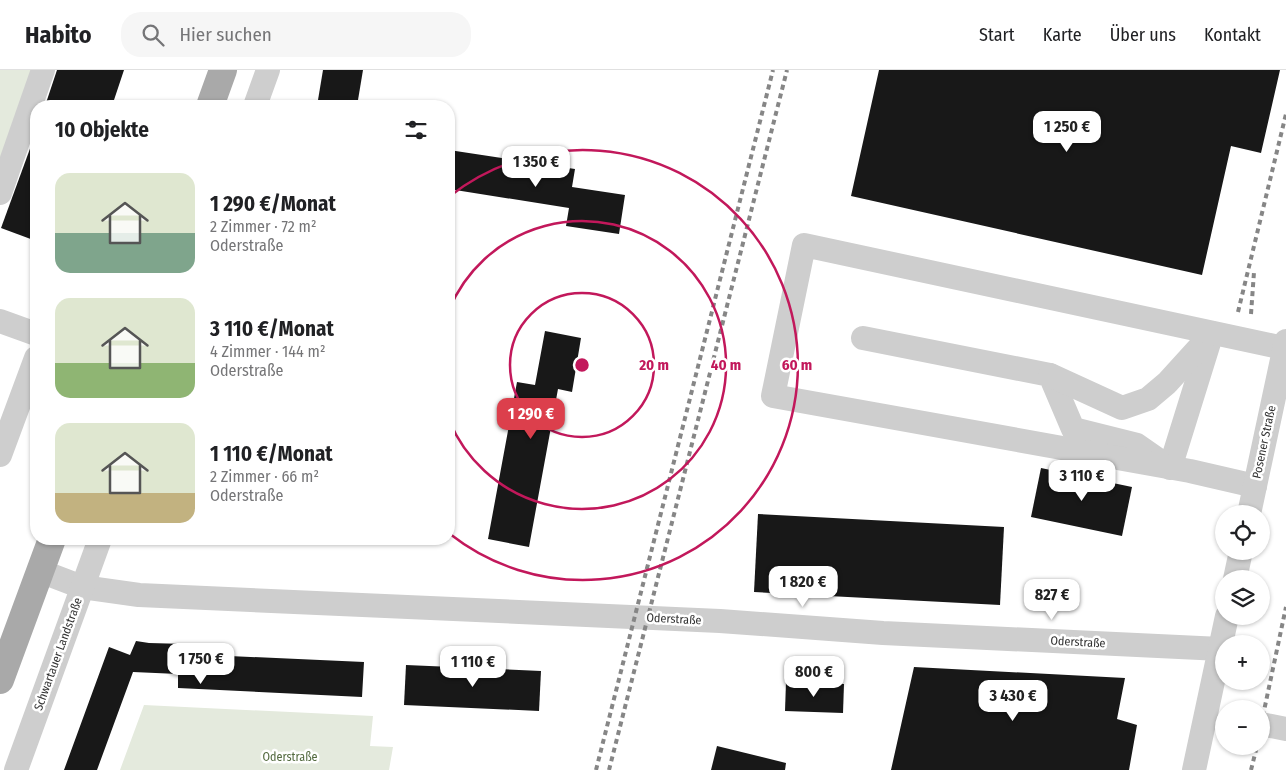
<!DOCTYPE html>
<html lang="de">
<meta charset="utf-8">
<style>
:root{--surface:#fff;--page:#f6f6f6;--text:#202124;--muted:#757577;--line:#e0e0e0;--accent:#dc3f4c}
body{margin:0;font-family:"Fira Sans Condensed",sans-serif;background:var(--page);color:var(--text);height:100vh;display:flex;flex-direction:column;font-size:19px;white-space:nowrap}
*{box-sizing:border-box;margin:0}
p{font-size:16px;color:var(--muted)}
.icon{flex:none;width:28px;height:28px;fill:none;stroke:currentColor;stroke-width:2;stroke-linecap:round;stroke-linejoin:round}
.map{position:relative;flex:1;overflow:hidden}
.drawer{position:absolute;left:30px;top:30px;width:425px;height:445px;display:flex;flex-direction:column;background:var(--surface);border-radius:20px;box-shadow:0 1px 4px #0004}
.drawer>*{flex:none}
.fabs{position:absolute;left:1215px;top:435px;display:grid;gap:10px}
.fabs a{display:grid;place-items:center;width:55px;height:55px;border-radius:50%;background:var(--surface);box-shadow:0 1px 4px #0004;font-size:25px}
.price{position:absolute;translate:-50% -42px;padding:0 11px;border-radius:10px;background:#fff;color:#222;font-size:16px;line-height:32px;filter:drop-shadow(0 1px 2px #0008)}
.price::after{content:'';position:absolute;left:50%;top:30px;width:15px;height:11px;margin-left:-8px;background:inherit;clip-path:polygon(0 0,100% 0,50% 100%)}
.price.on{background:var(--accent);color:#fff}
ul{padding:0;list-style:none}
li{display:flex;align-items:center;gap:15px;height:125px;padding:0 25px}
li span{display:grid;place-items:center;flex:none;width:140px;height:100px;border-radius:15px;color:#555}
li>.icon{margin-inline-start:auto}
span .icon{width:60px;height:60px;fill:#fffc;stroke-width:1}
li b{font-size:21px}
h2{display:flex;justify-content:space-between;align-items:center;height:60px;padding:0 25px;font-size:21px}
header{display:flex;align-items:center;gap:30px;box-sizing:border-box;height:70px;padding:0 25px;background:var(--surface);border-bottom:1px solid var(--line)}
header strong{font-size:24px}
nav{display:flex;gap:28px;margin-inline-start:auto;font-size:18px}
.search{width:350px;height:45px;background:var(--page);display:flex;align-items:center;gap:12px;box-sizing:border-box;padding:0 18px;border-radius:20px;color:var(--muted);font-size:19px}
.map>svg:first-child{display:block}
.green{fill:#e4eadd}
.building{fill:#181818}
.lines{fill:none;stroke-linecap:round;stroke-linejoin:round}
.minor{stroke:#cecece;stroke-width:24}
.major{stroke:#a9a9a9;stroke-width:28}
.rail{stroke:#868686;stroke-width:4;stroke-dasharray:5 4;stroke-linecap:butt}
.ring{fill:none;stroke:#c2185b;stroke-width:2.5}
.labels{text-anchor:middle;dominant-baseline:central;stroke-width:5;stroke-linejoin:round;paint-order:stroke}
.street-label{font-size:12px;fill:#313131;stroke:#fff}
.park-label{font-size:12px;fill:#546b40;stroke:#fff}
.centre{fill:#c2185b;stroke:#fff;stroke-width:2.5}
.ring-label{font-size:15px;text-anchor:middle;font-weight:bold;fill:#c2185b;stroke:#fff;stroke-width:5;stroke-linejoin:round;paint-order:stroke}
</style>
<header>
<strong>Habito</strong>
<div class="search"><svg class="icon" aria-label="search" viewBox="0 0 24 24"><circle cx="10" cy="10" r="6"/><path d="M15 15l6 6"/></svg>Hier suchen</div>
<nav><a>Start</a><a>Karte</a><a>Über uns</a><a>Kontakt</a></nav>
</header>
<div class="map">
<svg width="1286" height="700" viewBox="0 0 1286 700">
<rect width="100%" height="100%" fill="#fff"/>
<!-- green -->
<g class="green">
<path d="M 0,0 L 43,0 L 0,123 Z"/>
<path d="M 144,635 L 373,646 L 370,676 L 393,677 L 389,700 L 120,700 Z"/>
</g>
<!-- building -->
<g class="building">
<path d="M 57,0 L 124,0 L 112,36 L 45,36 Z"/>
<path d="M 323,0 L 363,0 L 357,36 L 317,36 Z"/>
<path d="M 879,0 L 1280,0 L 1261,83 L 1231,76 L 1202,205 L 851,126 Z"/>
<path d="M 35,65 L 36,65 L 36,171 L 1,158 Z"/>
<path d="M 449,80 L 575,99 L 572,117 L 625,125 L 619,164 L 566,156 L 569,138 L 449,119 Z"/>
<path d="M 545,261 L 581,268 L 572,322 L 558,319 L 529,477 L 488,469 L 517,312 L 535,315 Z"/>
<path d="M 1041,398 L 1132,417 L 1122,466 L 1031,447 Z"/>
<path d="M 758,444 L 1004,457 L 1000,535 L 754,522 Z"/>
<path d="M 136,571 L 149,573 L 186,574 L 186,584 L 364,592 L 362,627 L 178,618 L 178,604 L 133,602 L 97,700 L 64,700 L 109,577 L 130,585 Z"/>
<path d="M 406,595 L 541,601 L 539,641 L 404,635 Z"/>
<path d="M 914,597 L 1125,608 L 1117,649 L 1137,655 L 1129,700 L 891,700 Z"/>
<path d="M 786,612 L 844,614 L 843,643 L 785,641 Z"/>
<path d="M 717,676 L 786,693 L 785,700 L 711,700 Z"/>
</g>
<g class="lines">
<!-- minor -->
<g class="minor">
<path d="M 255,36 L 268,0"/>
<path d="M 0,123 L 43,0"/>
<path d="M 0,251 L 36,264"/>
<path d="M 863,268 L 1050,305 L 1073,359 L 1137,375 L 1170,398 L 1212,263"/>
<path d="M 1050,305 L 1122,338 L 1148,329 L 1167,313 L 1207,269"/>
<path d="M 0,385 L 36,288"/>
<path d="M 1255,416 L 1190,401 L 773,326 L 804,175 L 1284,278"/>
<path d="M 1249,444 L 1286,271"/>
<path d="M 40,501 L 82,517 L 139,525 L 720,551 L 883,563 L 1221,579"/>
<path d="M 1235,509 L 1241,481"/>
<path d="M 1261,654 L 1286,659"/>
<path d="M 16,700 L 100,469"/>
<path d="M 1194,700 L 1227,546"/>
</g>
<!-- major -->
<g class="major">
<path d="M 210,36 L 223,0"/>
<path d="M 0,610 L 52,469"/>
</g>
<!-- rail -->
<g class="rail">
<path d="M 1238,242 L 1286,44"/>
<path d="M 1251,244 L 1254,202"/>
<path d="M 1261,655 L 1286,537"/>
<path d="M 596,700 L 773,0"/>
<path d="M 609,700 L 787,0"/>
<path d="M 1251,700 L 1257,676"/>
</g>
</g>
<!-- distance rings -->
<g class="ring">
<circle cx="582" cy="295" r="72"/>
<path d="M449 240A144 144 0 1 1 449 350"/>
<path d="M450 126A215 215 0 1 1 450 464"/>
</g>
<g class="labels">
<!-- street labels -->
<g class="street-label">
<text transform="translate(1264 372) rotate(-78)">Posener Straße</text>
<text transform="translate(674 549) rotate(3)">Oderstraße</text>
<text transform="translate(1078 572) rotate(3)">Oderstraße</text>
<text transform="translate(58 584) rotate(-70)">Schwartauer Landstraße</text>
</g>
<!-- park labels -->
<g class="park-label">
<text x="290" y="687">Oderstraße</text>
</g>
</g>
<circle cx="582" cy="295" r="8" class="centre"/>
<g class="ring-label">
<text x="654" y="300">20 m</text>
<text x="726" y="300">40 m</text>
<text x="797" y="300">60 m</text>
</g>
</svg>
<div class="fabs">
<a><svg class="icon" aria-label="locate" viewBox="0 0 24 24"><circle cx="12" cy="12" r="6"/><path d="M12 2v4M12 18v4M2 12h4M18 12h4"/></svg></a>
<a><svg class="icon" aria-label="layers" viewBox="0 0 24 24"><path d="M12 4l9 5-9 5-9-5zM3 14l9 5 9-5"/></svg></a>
<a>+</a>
<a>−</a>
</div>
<b class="price" style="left:1067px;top:83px">1 250 €</b>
<b class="price" style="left:536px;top:118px">1 350 €</b>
<b class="price on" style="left:531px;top:370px">1 290 €</b>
<b class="price" style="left:1082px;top:432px">3 110 €</b>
<b class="price" style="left:803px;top:538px">1 820 €</b>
<b class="price" style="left:1052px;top:551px">827 €</b>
<b class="price" style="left:201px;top:615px">1 750 €</b>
<b class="price" style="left:473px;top:618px">1 110 €</b>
<b class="price" style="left:814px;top:628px">800 €</b>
<b class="price" style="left:1013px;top:652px">3 430 €</b>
<section class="drawer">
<h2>10 Objekte<svg class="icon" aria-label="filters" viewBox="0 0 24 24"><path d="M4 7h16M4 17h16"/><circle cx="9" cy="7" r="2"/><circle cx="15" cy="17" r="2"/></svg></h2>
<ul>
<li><span style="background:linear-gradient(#dfe7d0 60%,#7fa58c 0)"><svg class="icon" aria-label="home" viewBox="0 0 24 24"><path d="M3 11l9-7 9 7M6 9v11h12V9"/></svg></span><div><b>1 290 €/Monat</b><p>2 Zimmer · 72 m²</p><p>Oderstraße</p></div></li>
<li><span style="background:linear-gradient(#dfe7d0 65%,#8fb573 0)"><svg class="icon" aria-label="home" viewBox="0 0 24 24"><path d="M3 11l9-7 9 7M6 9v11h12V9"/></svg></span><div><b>3 110 €/Monat</b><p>4 Zimmer · 144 m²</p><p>Oderstraße</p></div></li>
<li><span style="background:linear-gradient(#dfe7d0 70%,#c2b280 0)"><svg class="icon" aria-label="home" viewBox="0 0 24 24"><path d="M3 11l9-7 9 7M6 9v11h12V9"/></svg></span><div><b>1 110 €/Monat</b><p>2 Zimmer · 66 m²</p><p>Oderstraße</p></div></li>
</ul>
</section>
</div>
